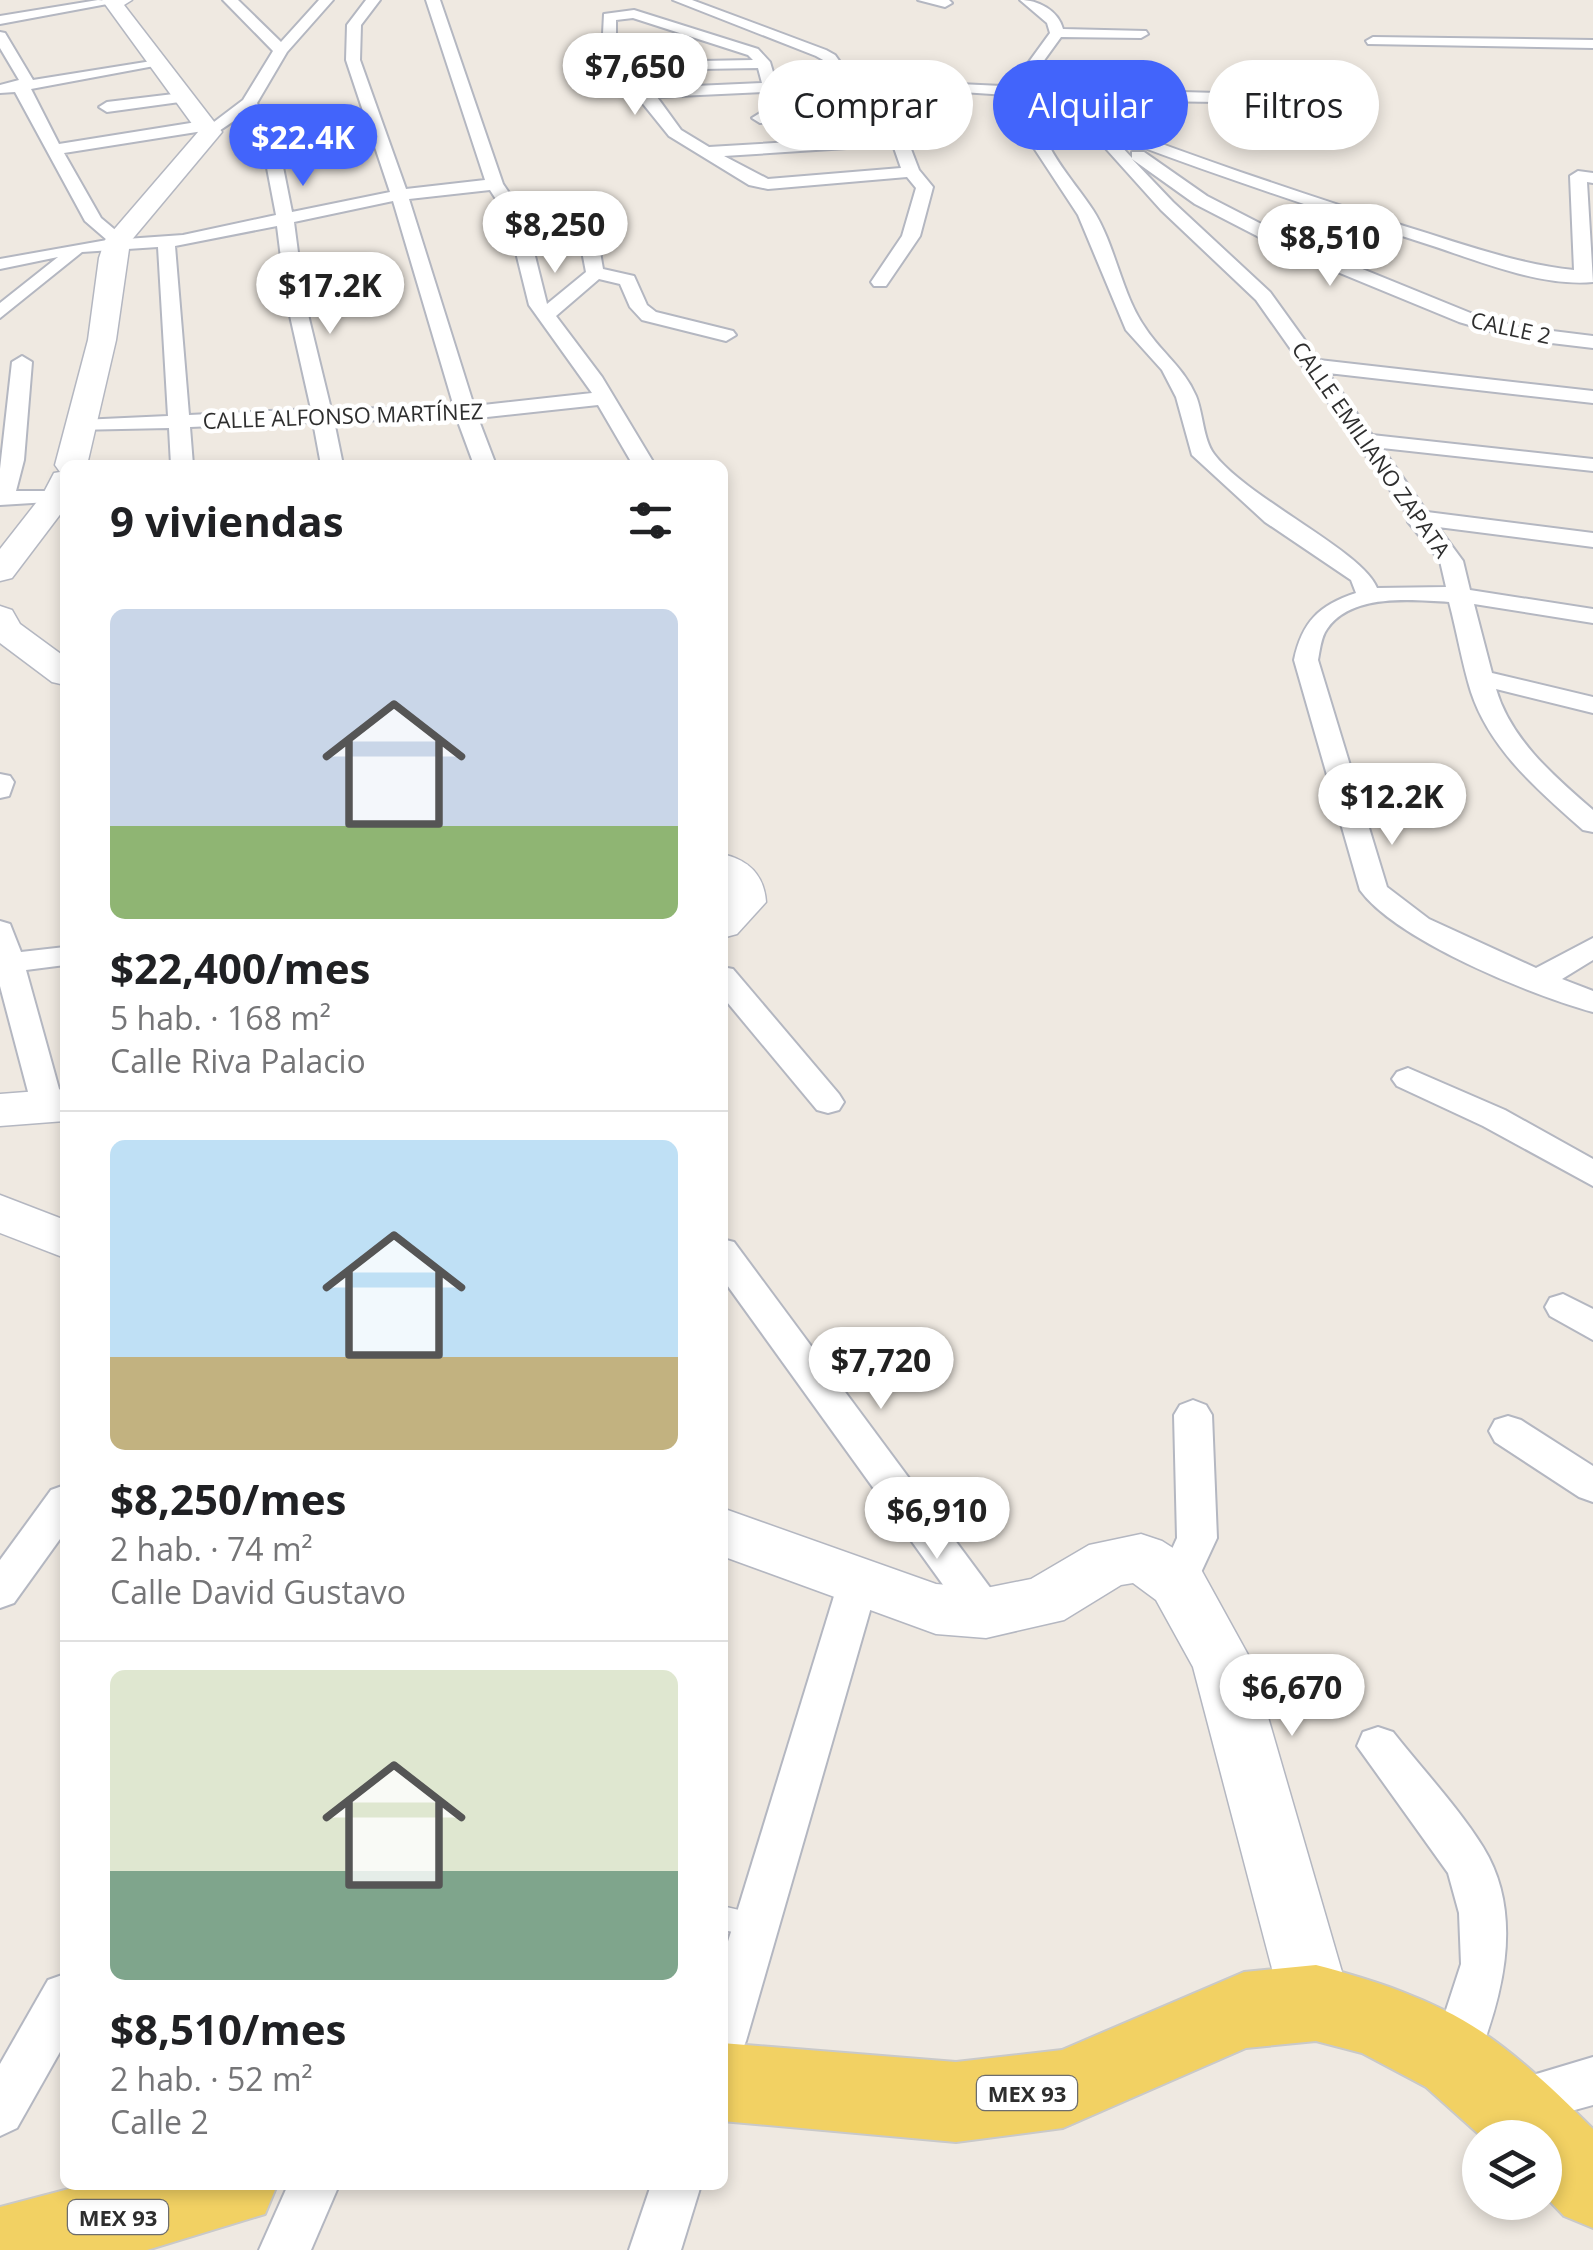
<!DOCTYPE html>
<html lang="es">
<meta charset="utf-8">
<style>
:root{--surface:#fff;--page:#f2f2f2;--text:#202124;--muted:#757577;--line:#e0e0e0;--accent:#4264fb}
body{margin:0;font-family:"Open Sans",sans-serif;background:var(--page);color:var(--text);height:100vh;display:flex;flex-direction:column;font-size:38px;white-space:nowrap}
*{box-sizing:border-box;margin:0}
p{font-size:32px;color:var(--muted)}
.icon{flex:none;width:55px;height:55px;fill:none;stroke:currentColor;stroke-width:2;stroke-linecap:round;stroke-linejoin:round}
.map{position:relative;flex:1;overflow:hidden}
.sheet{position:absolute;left:60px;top:460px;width:668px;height:1730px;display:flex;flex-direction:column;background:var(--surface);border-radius:15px;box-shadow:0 5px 15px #0003}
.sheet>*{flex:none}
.hud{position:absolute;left:758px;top:60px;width:685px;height:90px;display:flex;gap:20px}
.fabs{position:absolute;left:1462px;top:2120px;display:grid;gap:20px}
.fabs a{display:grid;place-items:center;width:100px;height:100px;border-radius:50%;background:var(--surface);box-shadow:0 5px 15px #0003;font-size:50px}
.price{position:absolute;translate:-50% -85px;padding:0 22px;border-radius:35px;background:#fff;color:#222;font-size:32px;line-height:65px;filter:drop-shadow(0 2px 5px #0008)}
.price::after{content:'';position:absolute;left:50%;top:60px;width:30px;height:22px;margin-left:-15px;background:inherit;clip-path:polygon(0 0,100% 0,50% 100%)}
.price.on{background:var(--accent);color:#fff}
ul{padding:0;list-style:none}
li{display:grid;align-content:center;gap:20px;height:530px;padding:0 50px}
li+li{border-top:2px solid var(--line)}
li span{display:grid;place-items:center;height:310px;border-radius:15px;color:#555}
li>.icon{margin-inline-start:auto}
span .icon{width:180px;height:180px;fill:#fffc;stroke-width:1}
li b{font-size:42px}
h2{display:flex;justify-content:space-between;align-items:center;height:120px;padding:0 50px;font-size:42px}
.chip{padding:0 35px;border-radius:45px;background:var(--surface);box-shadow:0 5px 15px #0003;font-size:35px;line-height:90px}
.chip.on{background:var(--accent);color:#fff}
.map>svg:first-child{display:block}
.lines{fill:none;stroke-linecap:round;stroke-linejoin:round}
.lane-casing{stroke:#b4b7c1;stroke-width:3}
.street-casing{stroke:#b4b7c1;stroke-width:4}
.secondary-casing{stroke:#b4b7c1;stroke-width:3}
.primary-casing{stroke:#c9c9c9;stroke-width:4}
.lane{fill:#fff;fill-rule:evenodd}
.street{fill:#fff;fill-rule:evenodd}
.secondary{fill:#fff;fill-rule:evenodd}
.primary{fill:#f2d163;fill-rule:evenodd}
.labels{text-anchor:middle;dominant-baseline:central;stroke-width:9;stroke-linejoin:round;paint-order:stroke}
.far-street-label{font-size:22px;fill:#2e2e2e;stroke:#fff}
.shield{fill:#fff;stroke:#6d6d6d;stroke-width:2.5}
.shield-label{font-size:22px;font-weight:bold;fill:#2e2e2e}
</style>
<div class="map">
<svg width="1593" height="2250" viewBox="0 0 1593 2250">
<rect width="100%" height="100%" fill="#efe9e1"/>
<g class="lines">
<defs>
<path id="lane" d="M 722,1906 L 765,1916 L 768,1924 L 765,1932 L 756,1936 L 722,1930 Z"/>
<g id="street">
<path d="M 98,0 L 118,2 L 0,24 L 0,16 Z"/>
<path d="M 223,0 L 238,0 L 281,42 L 319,0 L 333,0 L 287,52 L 257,103 L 279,147 L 292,212 L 390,192 L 346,60 L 347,25 L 366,0 L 380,0 L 361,25 L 360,60 L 406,189 L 485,180 L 426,0 L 440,0 L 503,184 L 525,216 L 547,304 L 586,272 L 581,246 L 555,203 L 563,198 L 569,199 L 599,246 L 603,269 L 634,276 L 647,305 L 656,312 L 733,331 L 736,335 L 726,341 L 642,320 L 630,307 L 620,284 L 599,279 L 556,316 L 602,377 L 655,465 L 633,465 L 598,405 L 478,418 L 496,465 L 474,465 L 457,419 L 334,421 L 343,465 L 321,465 L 313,422 L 190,427 L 193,465 L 171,465 L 169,428 L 74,430 L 71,426 L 81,420 L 168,416 L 158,247 L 82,252 L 0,318 L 0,303 L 58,257 L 0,269 L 0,259 L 107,240 L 85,221 L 15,92 L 0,93 L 0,85 L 19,80 L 0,48 L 0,32 L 5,33 L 33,80 L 158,60 L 165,64 L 31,89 L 59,144 L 203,121 L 210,125 L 243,100 L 273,51 ZM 247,112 L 263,147 L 276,215 L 183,235 L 126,239 L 101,218 L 64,153 L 203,131 L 210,137 ZM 490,190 L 507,216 L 529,305 L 592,393 L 474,406 L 409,199 ZM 393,201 L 454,407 L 331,409 L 304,298 L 294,222 ZM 277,226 L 286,298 L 311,409 L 189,415 L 175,246 Z"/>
<path d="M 673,0 L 692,0 L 826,50 L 835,55 L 852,79 L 1024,87 L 1026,66 L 1050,33 L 1047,23 L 1020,0 C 1038,0 1058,10 1063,29 L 1146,31 L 1148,34 L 1141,38 L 1061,37 L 1040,66 L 1038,88 L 1287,95 L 1287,101 L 1282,103 L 1078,100 L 1132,158 L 1132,152 L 1144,152 L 1207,196 L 1296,242 L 1473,314 L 1519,327 L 1593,336 L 1593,348 L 1517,339 L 1459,322 L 1284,250 L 1195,204 L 1132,159 L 1173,202 L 1270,292 L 1319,360 L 1593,391 L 1593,403 L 1328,373 L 1372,435 L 1593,459 L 1593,471 L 1382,448 L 1427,512 L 1593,533 L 1593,547 L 1438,527 L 1463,561 L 1470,590 L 1593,609 L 1593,623 L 1474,604 L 1492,673 L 1593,697 L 1593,713 L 1496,689 C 1511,740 1555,777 1593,810 L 1593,832 L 1583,830 C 1540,792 1490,750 1471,692 C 1462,663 1457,632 1449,602 C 1412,600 1352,593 1327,629 C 1321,637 1320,650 1318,660 L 1387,887 L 1429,919 L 1536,968 L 1593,938 L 1593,960 L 1562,979 L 1593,991 L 1593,1012 C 1533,996 1396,940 1360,890 L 1294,660 C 1302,622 1319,605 1356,593 L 1351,580 L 1265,522 L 1192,455 L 1176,397 L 1162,370 L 1126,330 L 1078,215 L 1030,142 L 1020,119 L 1023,96 L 887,87 L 919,170 L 933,187 L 920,236 L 886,286 L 874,286 L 871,282 L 902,236 L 916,188 L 907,177 L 768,189 L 749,185 L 669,136 L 602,53 L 604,14 L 634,10 L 758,49 L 770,62 L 776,82 L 837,79 L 825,61 L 816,56 ZM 633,18 L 748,55 L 753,60 L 701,61 L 694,65 L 701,69 L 758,68 L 762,83 L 650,88 L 616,52 L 616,20 ZM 872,87 L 879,107 L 760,113 L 752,118 L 760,123 L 883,116 L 890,136 L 709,147 L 681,130 L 657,97 ZM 1038,97 L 1064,102 L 1161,210 L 1256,300 L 1407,514 L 1408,522 L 1440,561 L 1446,587 L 1377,588 C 1363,551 1247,498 1214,454 C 1203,439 1203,413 1196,396 C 1184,368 1162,353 1146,329 C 1121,294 1116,246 1093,210 C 1070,175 1034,141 1038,97 ZM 893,145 L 901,168 L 768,179 L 724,156 Z"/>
<path d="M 918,0 L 949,0 L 952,3 L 945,7 Z"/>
<path d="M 1373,37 L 1593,40 L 1593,48 L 1368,44 L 1366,41 Z"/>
<path d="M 182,93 L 190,98 L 187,101 L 107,112 L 99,107 L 107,102 Z"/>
<path d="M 1131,137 L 1143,137 C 1229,169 1316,198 1404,226 C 1460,243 1516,264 1574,270 L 1570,176 L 1578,171 L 1593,173 L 1593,183 L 1587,182 L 1593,282 C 1541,287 1479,261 1430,245 C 1329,213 1230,180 1131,143 Z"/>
<path d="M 22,356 L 32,362 L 24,460 L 16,491 L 65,491 L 65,501 L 0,505 L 0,469 L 12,362 Z"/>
<path d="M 0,774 L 10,776 L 14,782 L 9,796 L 0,798 Z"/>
<path d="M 0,921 L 10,924 L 21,952 L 65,947 L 65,965 L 26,970 L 64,1107 L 59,1115 L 48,1118 L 37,1115 L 32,1107 L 0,986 Z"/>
<path d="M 722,967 L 733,969 L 839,1094 L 844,1102 L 839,1110 L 828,1113 L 817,1110 L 722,996 Z"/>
<path d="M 1408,1068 L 1505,1110 L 1593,1159 L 1593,1186 L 1483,1126 L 1397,1086 L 1392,1079 L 1397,1072 Z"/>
<path d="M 722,1239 L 734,1242 L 1000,1601 L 1006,1613 L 1000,1625 L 986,1630 L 972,1625 L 722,1278 Z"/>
<path d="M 1563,1294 L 1593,1309 L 1593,1340 L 1550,1316 L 1545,1307 L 1550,1298 Z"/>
<path d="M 1193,1400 L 1206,1405 L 1212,1415 L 1217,1538 L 1191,1594 L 1177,1599 L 1163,1594 L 1157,1582 L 1177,1538 L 1174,1415 L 1180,1405 Z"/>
<path d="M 1508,1416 L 1521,1420 L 1593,1466 L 1593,1502 L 1579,1497 L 1495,1442 L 1489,1431 L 1495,1420 Z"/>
<path d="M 65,1485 L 65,1532 L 14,1603 L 0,1608 L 0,1560 L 51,1490 Z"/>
<path d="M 858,1566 L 872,1571 L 878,1583 L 746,2041 L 739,2058 L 722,2065 L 722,1961 L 838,1583 L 844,1571 Z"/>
<path d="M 1378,1727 L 1393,1732 C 1423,1770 1458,1807 1483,1847 C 1527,1918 1500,2006 1471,2076 L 1454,2083 L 1437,2076 L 1430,2059 L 1461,1964 L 1459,1913 L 1448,1873 L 1357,1746 L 1363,1732 Z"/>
<path d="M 65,1974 L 65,2043 L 17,2128 L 0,2136 L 0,2064 L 48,1980 Z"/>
<path d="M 1593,2057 L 1593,2105 L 1513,2127 L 1496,2120 L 1489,2103 L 1496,2086 Z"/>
<path d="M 288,2185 L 339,2185 L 311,2250 L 259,2250 Z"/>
<path d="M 651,2185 L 701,2185 L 681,2250 L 629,2250 Z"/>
</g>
<g id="secondary">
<path d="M 102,0 L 132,0 L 124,5 L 222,132 L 130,242 L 116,340 L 87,465 L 65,465 L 65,508 L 12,578 L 0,581 L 0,549 L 43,494 L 54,473 L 60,472 L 55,465 L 88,340 L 99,258 L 105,240 L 198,132 Z"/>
<path d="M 0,606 L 12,610 L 20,624 L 65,657 L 65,685 L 52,682 L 0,643 Z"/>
<path d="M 722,854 C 749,860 764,875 766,902 L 737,934 L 722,938 Z"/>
<path d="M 65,1089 L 65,1121 L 0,1126 L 0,1094 Z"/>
<path d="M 0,1195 L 65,1220 L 65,1258 L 0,1233 Z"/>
<path d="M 722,1508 L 936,1584 L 986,1588 L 1031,1579 L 1089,1545 L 1141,1534 L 1162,1541 L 1198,1564 L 1252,1662 L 1351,2003 L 1340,2027 L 1316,2037 L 1292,2027 L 1281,2003 L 1193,1667 L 1156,1600 L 1133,1583 L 1121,1585 L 1064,1620 L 986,1638 L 936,1634 L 722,1556 Z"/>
</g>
<g id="primary">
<path d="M 1316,1965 C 1373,1980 1433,1999 1482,2032 C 1521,2058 1560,2096 1593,2129 L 1593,2228 L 1564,2216 L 1545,2196 L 1545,2138 L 1483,2138 L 1426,2087 L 1362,2053 L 1316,2041 L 1246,2048 L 1063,2128 L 956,2142 L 722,2121 L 722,2043 L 956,2062 L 1062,2050 L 1244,1972 Z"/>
<path d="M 84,2185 L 277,2185 L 265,2214 L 147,2250 L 0,2250 L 0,2207 Z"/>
</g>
</defs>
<!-- lane casing -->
<use href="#lane" class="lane-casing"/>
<!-- street casing -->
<use href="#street" class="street-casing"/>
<!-- secondary casing -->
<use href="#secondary" class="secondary-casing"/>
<!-- primary casing -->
<use href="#primary" class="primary-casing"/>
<!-- lane -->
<use href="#lane" class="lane"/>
<!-- street -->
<use href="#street" class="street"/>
<!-- secondary -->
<use href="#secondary" class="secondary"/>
<!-- primary -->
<use href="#primary" class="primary"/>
</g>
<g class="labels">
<!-- far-street labels -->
<g class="far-street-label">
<text transform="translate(1511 327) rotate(12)">CALLE 2</text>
<text transform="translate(343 415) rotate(-2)">CALLE ALFONSO MARTÍNEZ</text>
<text transform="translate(1372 449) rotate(55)">CALLE EMILIANO ZAPATA</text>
</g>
<!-- shield labels -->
<g class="shield">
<rect x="977" y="2076" width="100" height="34" rx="8"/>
<rect x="68" y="2200" width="100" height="34" rx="8"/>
</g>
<g class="shield-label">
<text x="1027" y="2093">MEX 93</text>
<text x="118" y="2217">MEX 93</text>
</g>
</g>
</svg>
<div class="fabs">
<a><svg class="icon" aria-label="layers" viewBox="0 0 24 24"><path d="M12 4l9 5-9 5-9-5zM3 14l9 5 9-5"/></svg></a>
</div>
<b class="price" style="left:635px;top:118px">$7,650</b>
<b class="price on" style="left:303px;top:189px">$22.4K</b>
<b class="price" style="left:555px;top:276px">$8,250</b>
<b class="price" style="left:1330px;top:289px">$8,510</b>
<b class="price" style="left:330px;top:337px">$17.2K</b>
<b class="price" style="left:1392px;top:848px">$12.2K</b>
<b class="price" style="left:881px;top:1412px">$7,720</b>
<b class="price" style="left:937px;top:1562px">$6,910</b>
<b class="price" style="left:1292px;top:1739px">$6,670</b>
<div class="hud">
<a class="chip">Comprar</a>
<a class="chip on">Alquilar</a>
<a class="chip">Filtros</a>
</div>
<section class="sheet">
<h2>9 viviendas<svg class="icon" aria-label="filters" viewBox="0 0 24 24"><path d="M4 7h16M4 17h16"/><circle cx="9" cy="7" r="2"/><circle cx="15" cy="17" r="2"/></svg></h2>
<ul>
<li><span style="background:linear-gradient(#c9d6e8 70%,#8fb573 0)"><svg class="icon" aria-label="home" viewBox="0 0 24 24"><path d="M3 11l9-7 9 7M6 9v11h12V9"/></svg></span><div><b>$22,400/mes</b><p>5 hab. · 168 m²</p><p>Calle Riva Palacio</p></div></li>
<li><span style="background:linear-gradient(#bfe0f5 70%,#c2b280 0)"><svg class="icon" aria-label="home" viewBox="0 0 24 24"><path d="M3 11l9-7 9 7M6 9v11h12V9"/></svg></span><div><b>$8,250/mes</b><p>2 hab. · 74 m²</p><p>Calle David Gustavo</p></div></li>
<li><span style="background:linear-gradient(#dfe7d0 65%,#7fa58c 0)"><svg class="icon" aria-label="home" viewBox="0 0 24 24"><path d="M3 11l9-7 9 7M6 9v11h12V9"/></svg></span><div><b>$8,510/mes</b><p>2 hab. · 52 m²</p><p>Calle 2</p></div></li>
</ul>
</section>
</div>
